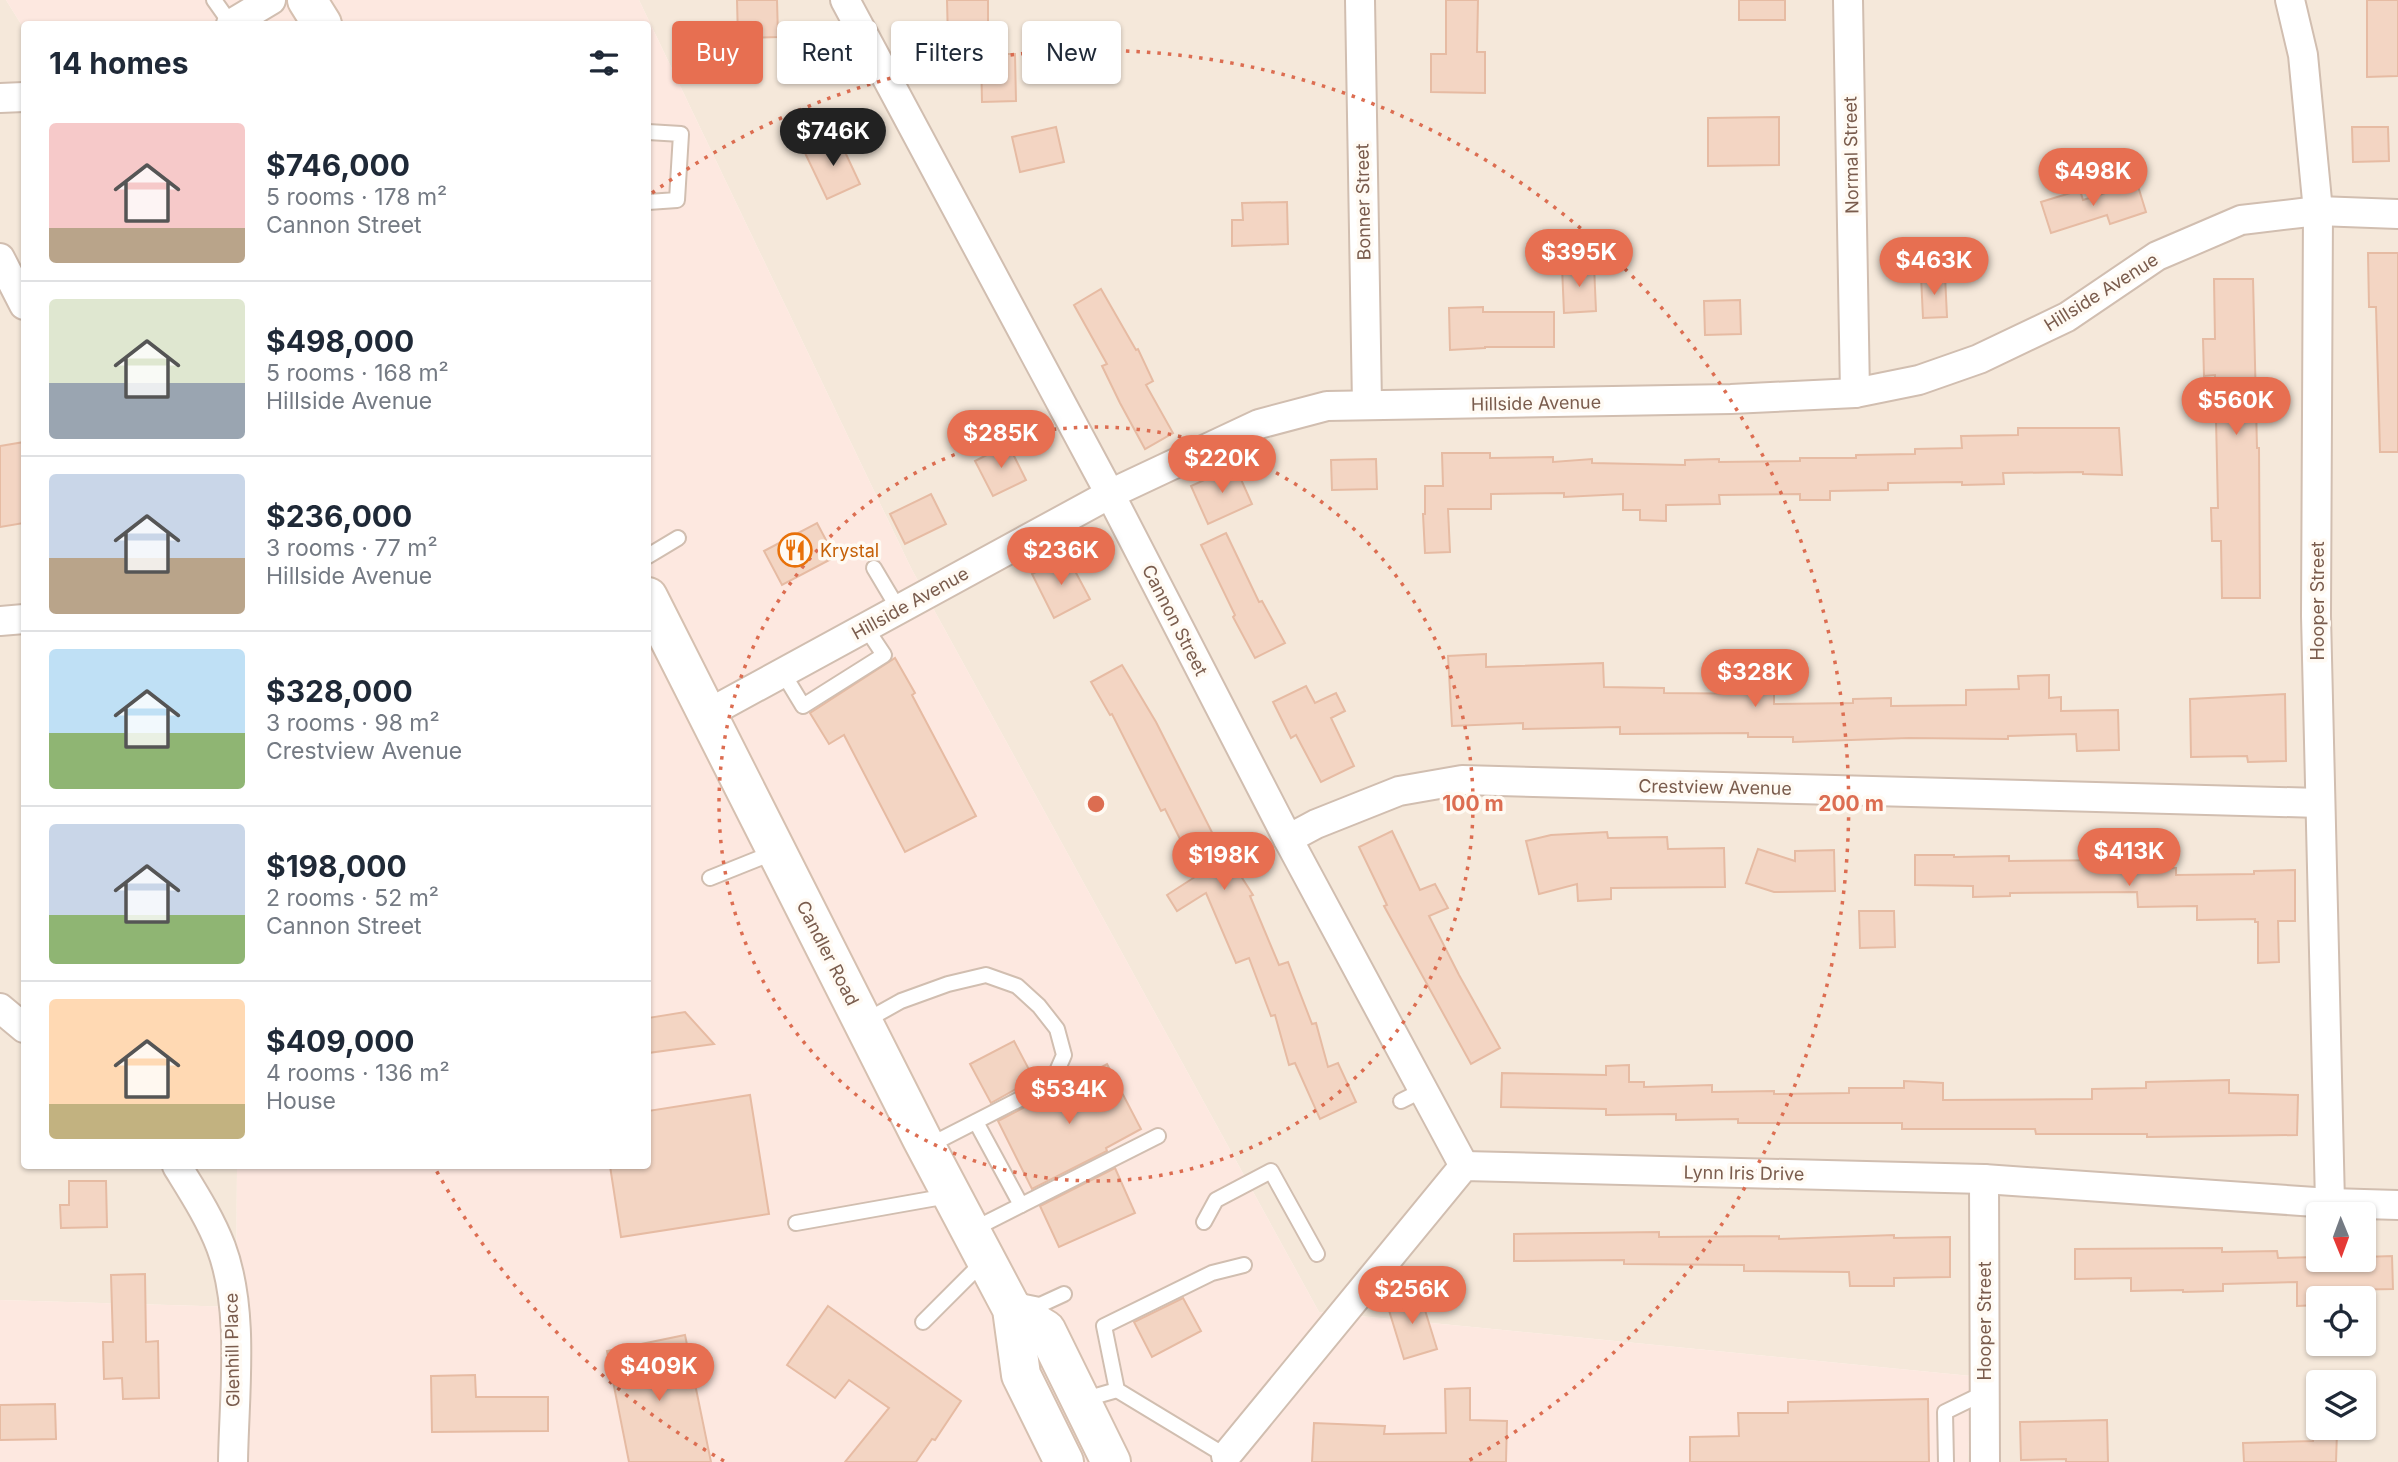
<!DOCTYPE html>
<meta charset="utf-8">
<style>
:root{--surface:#fff;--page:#f2f2f3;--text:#1f2937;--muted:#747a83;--line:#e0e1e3;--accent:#e76f51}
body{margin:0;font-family:Inter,sans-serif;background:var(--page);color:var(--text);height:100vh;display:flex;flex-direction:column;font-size:26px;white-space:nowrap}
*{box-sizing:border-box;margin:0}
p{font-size:23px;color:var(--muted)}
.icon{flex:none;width:38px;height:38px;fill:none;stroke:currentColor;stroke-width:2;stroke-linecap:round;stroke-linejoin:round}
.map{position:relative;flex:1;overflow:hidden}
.details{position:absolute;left:21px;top:21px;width:630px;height:1148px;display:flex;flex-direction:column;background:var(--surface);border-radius:7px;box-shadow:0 2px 5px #0004}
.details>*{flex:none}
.banner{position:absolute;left:672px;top:21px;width:665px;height:63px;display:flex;gap:14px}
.needle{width:46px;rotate:179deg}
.controls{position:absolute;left:2306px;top:1202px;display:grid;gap:14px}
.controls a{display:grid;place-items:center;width:70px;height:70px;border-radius:7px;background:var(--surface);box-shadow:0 2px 5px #0004;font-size:35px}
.price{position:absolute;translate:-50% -60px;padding:0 16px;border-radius:24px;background:var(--accent);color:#fff;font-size:23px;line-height:46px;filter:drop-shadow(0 2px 4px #0008)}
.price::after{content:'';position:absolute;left:50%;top:42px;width:21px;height:16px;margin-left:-10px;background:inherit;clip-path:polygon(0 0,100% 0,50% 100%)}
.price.selected{background:#222;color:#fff}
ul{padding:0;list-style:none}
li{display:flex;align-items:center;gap:21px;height:175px;padding:0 28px}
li+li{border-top:2px solid var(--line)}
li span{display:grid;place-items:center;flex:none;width:196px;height:140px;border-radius:7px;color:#555}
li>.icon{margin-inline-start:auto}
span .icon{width:84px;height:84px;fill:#fffc;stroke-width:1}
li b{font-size:30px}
h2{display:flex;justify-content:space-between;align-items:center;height:84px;padding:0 28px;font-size:30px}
.chip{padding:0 24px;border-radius:7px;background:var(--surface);box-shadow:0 2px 5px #0004;font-size:24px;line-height:63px}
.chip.selected{background:var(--accent);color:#fff}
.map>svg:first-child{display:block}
.residential{fill:#f5e8da;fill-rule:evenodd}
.commercial{fill:#fde8e0}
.building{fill:#f3d5c3;stroke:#e6bba3;stroke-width:2}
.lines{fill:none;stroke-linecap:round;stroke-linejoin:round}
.service-casing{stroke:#d1beb0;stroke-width:18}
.minor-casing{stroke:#d1beb0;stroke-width:32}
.secondary-casing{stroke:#d6c0b0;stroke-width:42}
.service{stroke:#fff;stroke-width:14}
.minor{stroke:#fff;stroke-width:28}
.secondary{stroke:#fff;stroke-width:38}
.ring{fill:none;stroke:#dc6d51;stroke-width:3.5;stroke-dasharray:3.5 7}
.labels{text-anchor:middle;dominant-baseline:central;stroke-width:7;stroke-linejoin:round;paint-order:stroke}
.street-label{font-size:18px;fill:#7a5c4d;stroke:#fffaf3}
.food-label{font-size:18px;fill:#c56008;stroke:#fffaf3;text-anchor:start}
.centre{fill:#dc6d51;stroke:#fffaf3;stroke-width:3.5}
.ring-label{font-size:21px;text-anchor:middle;font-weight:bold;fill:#dc6d51;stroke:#fffaf3;stroke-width:7;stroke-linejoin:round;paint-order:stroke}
</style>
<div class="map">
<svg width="2398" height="1462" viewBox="0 0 2398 1462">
<rect width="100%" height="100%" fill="#fdf6ec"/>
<!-- residential -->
<g class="residential">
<path d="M 0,0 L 6,0 L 24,29 L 24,1166 L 237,1166 L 236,1307 L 0,1300 Z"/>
<path d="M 639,0 L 2398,0 L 2398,1462 L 1968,1462 L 1971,1376 L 1319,1312 L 911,568 ZM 2319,1214 L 2364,1214 L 2364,1260 L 2319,1260 ZM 2319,1298 L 2364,1298 L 2364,1344 L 2319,1344 ZM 2319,1382 L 2364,1382 L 2364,1428 L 2319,1428 Z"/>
</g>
<!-- commercial -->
<path class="commercial" d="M 6,0 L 639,0 L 911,568 L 1319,1312 L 1971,1376 L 1968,1462 L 0,1462 L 0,1300 L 236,1307 L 237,1166 L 648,1166 L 648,24 L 24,24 L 24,29 Z"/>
<!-- building -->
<g class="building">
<path d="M 737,0 L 777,0 L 778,37 L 738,38 Z"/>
<path d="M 947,0 L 988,0 L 988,39 L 948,40 Z"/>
<path d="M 1446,0 L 1478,0 L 1477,52 L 1485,52 L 1485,93 L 1431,92 L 1431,54 L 1446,54 Z"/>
<rect x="1739" y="0" width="46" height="20"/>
<path d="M 2367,0 L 2398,0 L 2398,76 L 2367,77 Z"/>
<path d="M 981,54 L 1015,54 L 1016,101 L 982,102 Z"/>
<path d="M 1779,117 L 1779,165 L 1708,166 L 1708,118 Z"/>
<path d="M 1056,127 L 1064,162 L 1020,172 L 1012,137 Z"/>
<path d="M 2352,127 L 2388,127 L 2389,161 L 2353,162 Z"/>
<path d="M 838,137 L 860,184 L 827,199 L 805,153 Z"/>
<path d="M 2137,183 L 2146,212 L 2110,224 L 2107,215 L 2051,233 L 2041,202 L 2080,190 L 2083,200 Z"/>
<path d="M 1287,202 L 1288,244 L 1232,246 L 1232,220 L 1243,220 L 1242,203 Z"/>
<path d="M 2368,253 L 2398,253 L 2398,452 L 2380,452 L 2376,307 L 2369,307 Z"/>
<path d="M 1594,265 L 1596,311 L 1564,313 L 1562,267 Z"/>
<path d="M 1945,275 L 1947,317 L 1923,318 L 1921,276 Z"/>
<path d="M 2214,279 L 2253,279 L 2257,448 L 2259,448 L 2260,598 L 2222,598 L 2221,541 L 2212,541 L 2211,508 L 2218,508 L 2215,375 L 2204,376 L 2203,339 L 2215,339 Z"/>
<path d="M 1101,289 L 1136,350 L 1138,349 L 1153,381 L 1146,385 L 1173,433 L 1145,449 L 1120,403 L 1102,366 L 1107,364 L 1074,305 Z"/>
<path d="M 1740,300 L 1741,334 L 1705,335 L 1704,301 Z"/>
<path d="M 1483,307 L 1483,312 L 1554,312 L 1554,347 L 1485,347 L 1485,348 L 1450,350 L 1449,308 Z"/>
<path d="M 2018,428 L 2119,428 L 2122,475 L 2083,474 L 2083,472 L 2003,473 L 2004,484 L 1962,485 L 1962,482 L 1888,483 L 1888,490 L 1830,491 L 1830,500 L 1800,500 L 1800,494 L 1719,495 L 1720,504 L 1666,505 L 1666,521 L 1640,520 L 1640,510 L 1623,510 L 1623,494 L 1564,497 L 1564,493 L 1491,494 L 1491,509 L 1448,509 L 1450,552 L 1425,553 L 1423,514 L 1425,514 L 1425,486 L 1443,486 L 1442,453 L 1490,453 L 1490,458 L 1553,457 L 1553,462 L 1592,459 L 1592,463 L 1685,465 L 1685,460 L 1719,459 L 1719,462 L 1800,461 L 1800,458 L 1856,458 L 1856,455 L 1915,454 L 1915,449 L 1962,448 L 1961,436 L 2018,435 Z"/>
<path d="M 24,442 L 24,523 L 0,527 L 0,446 Z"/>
<path d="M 1008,444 L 1026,480 L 993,496 L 975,461 Z"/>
<path d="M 1376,459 L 1377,489 L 1332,490 L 1331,460 Z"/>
<path d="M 1235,466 L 1252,504 L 1208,524 L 1191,486 Z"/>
<path d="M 931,494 L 946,524 L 905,544 L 890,514 Z"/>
<path d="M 817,523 L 835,557 L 782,585 L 764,551 Z"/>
<path d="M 1226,533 L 1259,602 L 1262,601 L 1285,643 L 1255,658 L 1233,617 L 1235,615 L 1201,545 Z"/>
<path d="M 1067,556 L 1090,599 L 1054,618 L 1032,574 Z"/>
<path d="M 1486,654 L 1486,667 L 1603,663 L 1604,687 L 1664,688 L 1664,693 L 1774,694 L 1774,704 L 1853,703 L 1853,699 L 1891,698 L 1891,706 L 1966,705 L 1966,690 L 2019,689 L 2018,676 L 2049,675 L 2049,698 L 2061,697 L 2061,711 L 2118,710 L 2119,750 L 2077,751 L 2076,734 L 2008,736 L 2008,739 L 1909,738 L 1793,742 L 1793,737 L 1748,737 L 1748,733 L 1620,734 L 1620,727 L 1523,729 L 1523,723 L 1452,726 L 1448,656 Z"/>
<path d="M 895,658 L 915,693 L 912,695 L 976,816 L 905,852 L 844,735 L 829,744 L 810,713 Z"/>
<path d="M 1122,665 L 1156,722 L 1225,858 L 1228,856 L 1253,895 L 1250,896 L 1279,965 L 1288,962 L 1312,1024 L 1316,1023 L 1328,1067 L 1338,1063 L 1356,1102 L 1320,1119 L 1295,1063 L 1289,1065 L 1275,1015 L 1271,1016 L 1249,958 L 1236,963 L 1206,893 L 1177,911 L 1167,895 L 1198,875 L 1165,809 L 1161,811 L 1112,714 L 1110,715 L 1091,682 Z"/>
<path d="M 1306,686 L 1315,703 L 1336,693 L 1345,711 L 1331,718 L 1354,766 L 1321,782 L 1296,735 L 1291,738 L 1273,702 Z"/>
<path d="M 2285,694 L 2286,761 L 2248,762 L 2247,756 L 2191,757 L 2190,699 Z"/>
<path d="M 1392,831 L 1420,890 L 1435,884 L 1448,908 L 1429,916 L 1459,975 L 1500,1048 L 1471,1064 L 1384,906 L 1387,905 L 1359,847 Z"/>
<path d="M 1607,832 L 1608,838 L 1667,837 L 1668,849 L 1724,848 L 1725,887 L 1611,888 L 1611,899 L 1578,901 L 1577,884 L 1539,894 L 1526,841 L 1551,835 Z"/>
<path d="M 1758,849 L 1795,861 L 1795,851 L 1834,850 L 1835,891 L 1774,892 L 1746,883 Z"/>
<path d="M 1915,855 L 1954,855 L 1954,857 L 2009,856 L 2009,861 L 2122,860 L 2122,869 L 2176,868 L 2176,875 L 2254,874 L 2254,871 L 2295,870 L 2295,921 L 2278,921 L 2279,962 L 2258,963 L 2258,922 L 2255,922 L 2255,919 L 2197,920 L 2197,906 L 2138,907 L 2137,892 L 2010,893 L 2010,896 L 1973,897 L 1973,886 L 1915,885 Z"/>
<path d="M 1859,911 L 1894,911 L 1895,947 L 1860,948 Z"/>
<path d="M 685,1012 L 714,1044 L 648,1053 L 648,1018 Z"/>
<path d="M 1014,1041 L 1034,1079 L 991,1103 L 970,1064 Z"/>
<path d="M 1107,1064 L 1141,1129 L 1106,1148 L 1107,1151 L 1032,1189 L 998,1121 Z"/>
<path d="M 1629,1065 L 1629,1082 L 1644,1082 L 1644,1087 L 1712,1085 L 1712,1092 L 1774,1091 L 1774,1094 L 1849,1093 L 1849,1088 L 1904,1088 L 1904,1081 L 1943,1083 L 1943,1100 L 2092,1099 L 2092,1089 L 2146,1088 L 2146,1082 L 2229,1080 L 2229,1093 L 2298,1095 L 2297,1135 L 2147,1137 L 2147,1134 L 2036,1134 L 2035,1129 L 1902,1129 L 1902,1123 L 1738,1123 L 1738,1119 L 1676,1120 L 1676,1114 L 1606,1115 L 1606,1109 L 1501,1107 L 1502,1073 L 1606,1075 L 1606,1066 Z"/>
<path d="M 750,1095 L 769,1214 L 621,1237 L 610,1166 L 648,1166 L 648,1111 Z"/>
<path d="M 1115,1168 L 1135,1213 L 1059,1247 L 1040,1206 Z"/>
<path d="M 69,1181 L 106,1181 L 107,1227 L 61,1228 L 60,1205 L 69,1205 Z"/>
<path d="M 1659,1232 L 1659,1237 L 1779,1236 L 1779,1239 L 1894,1235 L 1894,1238 L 1950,1237 L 1950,1277 L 1894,1278 L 1894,1286 L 1850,1286 L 1849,1272 L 1744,1271 L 1744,1265 L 1624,1264 L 1624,1260 L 1514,1261 L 1514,1234 Z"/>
<path d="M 2222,1248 L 2222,1252 L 2277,1251 L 2278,1258 L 2319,1257 L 2319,1260 L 2364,1260 L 2364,1257 L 2392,1256 L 2393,1289 L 2342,1290 L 2342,1298 L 2319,1298 L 2319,1305 L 2297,1306 L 2297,1282 L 2223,1284 L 2223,1291 L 2183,1292 L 2183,1290 L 2131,1291 L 2131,1278 L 2075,1279 L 2075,1249 Z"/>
<path d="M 145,1274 L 146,1342 L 158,1341 L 159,1398 L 123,1399 L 122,1378 L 104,1379 L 103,1342 L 113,1342 L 111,1275 Z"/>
<path d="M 1420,1294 L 1437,1349 L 1404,1359 L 1387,1304 Z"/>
<path d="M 1183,1298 L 1201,1331 L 1152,1357 L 1134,1322 Z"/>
<path d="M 828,1306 L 961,1401 L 935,1440 L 932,1439 L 916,1462 L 845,1462 L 889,1408 L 849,1380 L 835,1398 L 787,1365 Z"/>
<path d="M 685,1335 L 711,1462 L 629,1462 L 607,1351 Z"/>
<path d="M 475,1375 L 476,1397 L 548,1397 L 548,1431 L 432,1432 L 431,1376 Z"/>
<path d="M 1470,1388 L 1470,1420 L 1507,1421 L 1506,1462 L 1312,1462 L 1314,1423 L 1385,1426 L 1384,1434 L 1446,1433 L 1445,1389 Z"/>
<path d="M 1928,1399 L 1929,1462 L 1690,1462 L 1690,1437 L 1739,1436 L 1738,1413 L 1788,1413 L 1788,1402 Z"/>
<path d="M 55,1404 L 56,1439 L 0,1440 L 0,1405 Z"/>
<path d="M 2107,1420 L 2108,1462 L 2066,1462 L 2066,1459 L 2021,1460 L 2020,1422 Z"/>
<path d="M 2313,1432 L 2337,1432 L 2336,1462 L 2244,1462 L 2243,1443 L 2313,1441 Z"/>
</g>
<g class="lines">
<defs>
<g id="service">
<path d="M 214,0 L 231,24"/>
<path d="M 648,132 L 681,134 L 677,200 L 648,202"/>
<path d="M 648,556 L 678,538"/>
<path d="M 874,568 L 899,610"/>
<path d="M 783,673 L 803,706 L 884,655 L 866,628"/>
<path d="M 710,878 L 775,852"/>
<path d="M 865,1021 L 901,1001 L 948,984 L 986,975 L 1017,986 L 1039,1006 L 1057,1029 L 1064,1055 L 1054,1078 L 1018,1100 L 928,1146"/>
<path d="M 1401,1101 L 1423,1090"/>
<path d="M 976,1122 L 1021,1205"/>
<path d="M 1204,1222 L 1216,1200 L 1271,1171 L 1317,1254"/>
<path d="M 796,1223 L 948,1196"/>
<path d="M 972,1230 L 1158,1136"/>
<path d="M 1025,1302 L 1040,1305 L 1064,1294"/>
<path d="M 923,1322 L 985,1260"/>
<path d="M 1082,1400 L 1117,1390"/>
<path d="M 1226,1456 L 1117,1390 L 1104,1326 L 1212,1273 L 1244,1265"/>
<path d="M 1946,1462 L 1945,1412 L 1984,1393"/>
</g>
<g id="minor">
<path d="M 845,0 L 1110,494 L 1288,839 L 1464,1166"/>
<path d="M 1360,0 L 1367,404"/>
<path d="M 1848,0 L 1855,393"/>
<path d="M 2290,0 L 2303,55 L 2318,211 L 2316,616 L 2330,1203"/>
<path d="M 231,24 L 271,0"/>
<path d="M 0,98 L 24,97"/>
<path d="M 0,258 L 24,305"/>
<path d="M 0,621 L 24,619"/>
<path d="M 707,714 L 1110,494 L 1259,424 L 1327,406 L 1731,399 L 1855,393 L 1919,380 L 1979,359 L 2067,317 L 2157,256 L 2241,220 L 2318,211 L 2398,214"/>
<path d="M 1288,839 L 1316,824 L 1399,791 L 1462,780 L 2320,803"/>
<path d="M 0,1008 L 24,1028"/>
<path d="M 177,1166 C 193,1192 210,1218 221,1247 C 245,1311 234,1394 233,1462"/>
<path d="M 1984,1179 L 1985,1462"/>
<path d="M 1226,1456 L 1464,1166 L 1984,1179 L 2330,1203 L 2398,1205"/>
</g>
<g id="secondary">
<path d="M 307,0 L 322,24"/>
<path d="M 648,597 L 922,1139 L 1012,1309 L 1021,1375 L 1064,1462"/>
<path d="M 1012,1309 L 1046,1330 L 1111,1462"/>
</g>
</defs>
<!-- service casing -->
<use href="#service" class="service-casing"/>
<!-- minor casing -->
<use href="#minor" class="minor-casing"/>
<!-- secondary casing -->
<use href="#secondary" class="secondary-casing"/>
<!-- service -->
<use href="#service" class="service"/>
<!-- minor -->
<use href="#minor" class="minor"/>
<!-- secondary -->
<use href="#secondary" class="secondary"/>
</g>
<!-- distance rings -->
<g class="ring">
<circle cx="1096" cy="804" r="377"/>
<path d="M724 1461A755 755 0 0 1 436 1170M652 193A755 755 0 1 1 1468 1461"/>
</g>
<!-- icons -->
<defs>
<symbol id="restaurant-ring" viewBox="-11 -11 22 22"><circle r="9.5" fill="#fffaf3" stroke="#e8710a" stroke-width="1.5"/><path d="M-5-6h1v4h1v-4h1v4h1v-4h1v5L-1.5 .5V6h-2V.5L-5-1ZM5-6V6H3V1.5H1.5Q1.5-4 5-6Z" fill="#e8710a"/></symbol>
</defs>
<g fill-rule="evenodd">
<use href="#restaurant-ring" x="776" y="531" width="38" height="38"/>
</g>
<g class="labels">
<!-- street labels -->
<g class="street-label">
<text transform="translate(1851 155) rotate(-91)">Normal Street</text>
<text transform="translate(1363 202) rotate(-91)">Bonner Street</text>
<text transform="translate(2101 292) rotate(-32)">Hillside Avenue</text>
<text transform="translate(1536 403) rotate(-1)">Hillside Avenue</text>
<text transform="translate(2317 601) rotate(-90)">Hooper Street</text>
<text transform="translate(910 603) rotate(-29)">Hillside Avenue</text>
<text transform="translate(1175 620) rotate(63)">Cannon Street</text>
<text transform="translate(1715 787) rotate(1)">Crestview Avenue</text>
<text transform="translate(828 953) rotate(63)">Candler Road</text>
<text transform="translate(1744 1173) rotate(1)">Lynn Iris Drive</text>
<text transform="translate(1984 1321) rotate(-90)">Hooper Street</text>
<text transform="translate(232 1350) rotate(-91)">Glenhill Place</text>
</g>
<!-- food labels -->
<g class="food-label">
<text x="820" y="550">Krystal</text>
</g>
</g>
<circle cx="1096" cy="804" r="10" class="centre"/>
<g class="ring-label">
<text x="1473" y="811">100 m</text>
<text x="1851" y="811">200 m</text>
</g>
</svg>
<div class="controls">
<a><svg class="needle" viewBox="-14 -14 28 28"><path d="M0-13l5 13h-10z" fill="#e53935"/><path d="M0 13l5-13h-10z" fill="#747a83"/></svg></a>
<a><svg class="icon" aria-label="locate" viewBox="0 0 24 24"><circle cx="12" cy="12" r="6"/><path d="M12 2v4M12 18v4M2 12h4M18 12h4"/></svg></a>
<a><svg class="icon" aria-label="layers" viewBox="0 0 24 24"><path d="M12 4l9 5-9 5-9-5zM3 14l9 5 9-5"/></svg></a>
</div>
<b class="price selected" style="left:833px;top:168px">$746K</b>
<b class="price" style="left:2093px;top:208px">$498K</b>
<b class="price" style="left:1579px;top:289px">$395K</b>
<b class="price" style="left:1934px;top:297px">$463K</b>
<b class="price" style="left:2236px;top:437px">$560K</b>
<b class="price" style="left:1001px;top:470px">$285K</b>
<b class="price" style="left:1222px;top:495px">$220K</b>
<b class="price" style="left:1061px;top:587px">$236K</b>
<b class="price" style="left:1755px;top:709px">$328K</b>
<b class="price" style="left:2129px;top:888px">$413K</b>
<b class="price" style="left:1224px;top:892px">$198K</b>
<b class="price" style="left:1069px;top:1126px">$534K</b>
<b class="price" style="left:1412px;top:1326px">$256K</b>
<b class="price" style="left:659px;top:1403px">$409K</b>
<div class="banner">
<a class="chip selected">Buy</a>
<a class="chip">Rent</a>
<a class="chip">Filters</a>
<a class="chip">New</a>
</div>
<section class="details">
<h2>14 homes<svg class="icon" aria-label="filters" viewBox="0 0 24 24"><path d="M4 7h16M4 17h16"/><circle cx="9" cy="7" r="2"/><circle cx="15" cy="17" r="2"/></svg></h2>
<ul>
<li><span style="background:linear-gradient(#f6c9c9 75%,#b9a48a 0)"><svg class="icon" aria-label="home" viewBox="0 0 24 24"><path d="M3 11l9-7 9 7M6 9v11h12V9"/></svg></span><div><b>$746,000</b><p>5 rooms · 178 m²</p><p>Cannon Street</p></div></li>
<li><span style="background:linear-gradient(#dfe7d0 60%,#9aa5b1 0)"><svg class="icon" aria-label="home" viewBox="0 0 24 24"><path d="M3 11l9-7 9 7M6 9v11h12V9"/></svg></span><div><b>$498,000</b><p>5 rooms · 168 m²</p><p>Hillside Avenue</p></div></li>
<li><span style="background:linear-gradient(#c9d6e8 60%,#b9a48a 0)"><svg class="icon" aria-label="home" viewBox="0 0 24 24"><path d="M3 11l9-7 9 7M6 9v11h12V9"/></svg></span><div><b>$236,000</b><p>3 rooms · 77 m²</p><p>Hillside Avenue</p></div></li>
<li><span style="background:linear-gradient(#bfe0f5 60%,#8fb573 0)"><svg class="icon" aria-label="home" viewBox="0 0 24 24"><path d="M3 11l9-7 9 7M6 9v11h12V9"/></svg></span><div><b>$328,000</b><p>3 rooms · 98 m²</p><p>Crestview Avenue</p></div></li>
<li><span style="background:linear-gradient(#c9d6e8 65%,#8fb573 0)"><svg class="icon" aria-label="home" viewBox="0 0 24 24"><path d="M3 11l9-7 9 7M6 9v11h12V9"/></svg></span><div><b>$198,000</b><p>2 rooms · 52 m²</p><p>Cannon Street</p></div></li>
<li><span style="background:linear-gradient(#ffd9b3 75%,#c2b280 0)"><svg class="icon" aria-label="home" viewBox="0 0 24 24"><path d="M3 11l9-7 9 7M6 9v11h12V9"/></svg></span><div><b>$409,000</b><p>4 rooms · 136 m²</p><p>House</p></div></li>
</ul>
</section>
</div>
